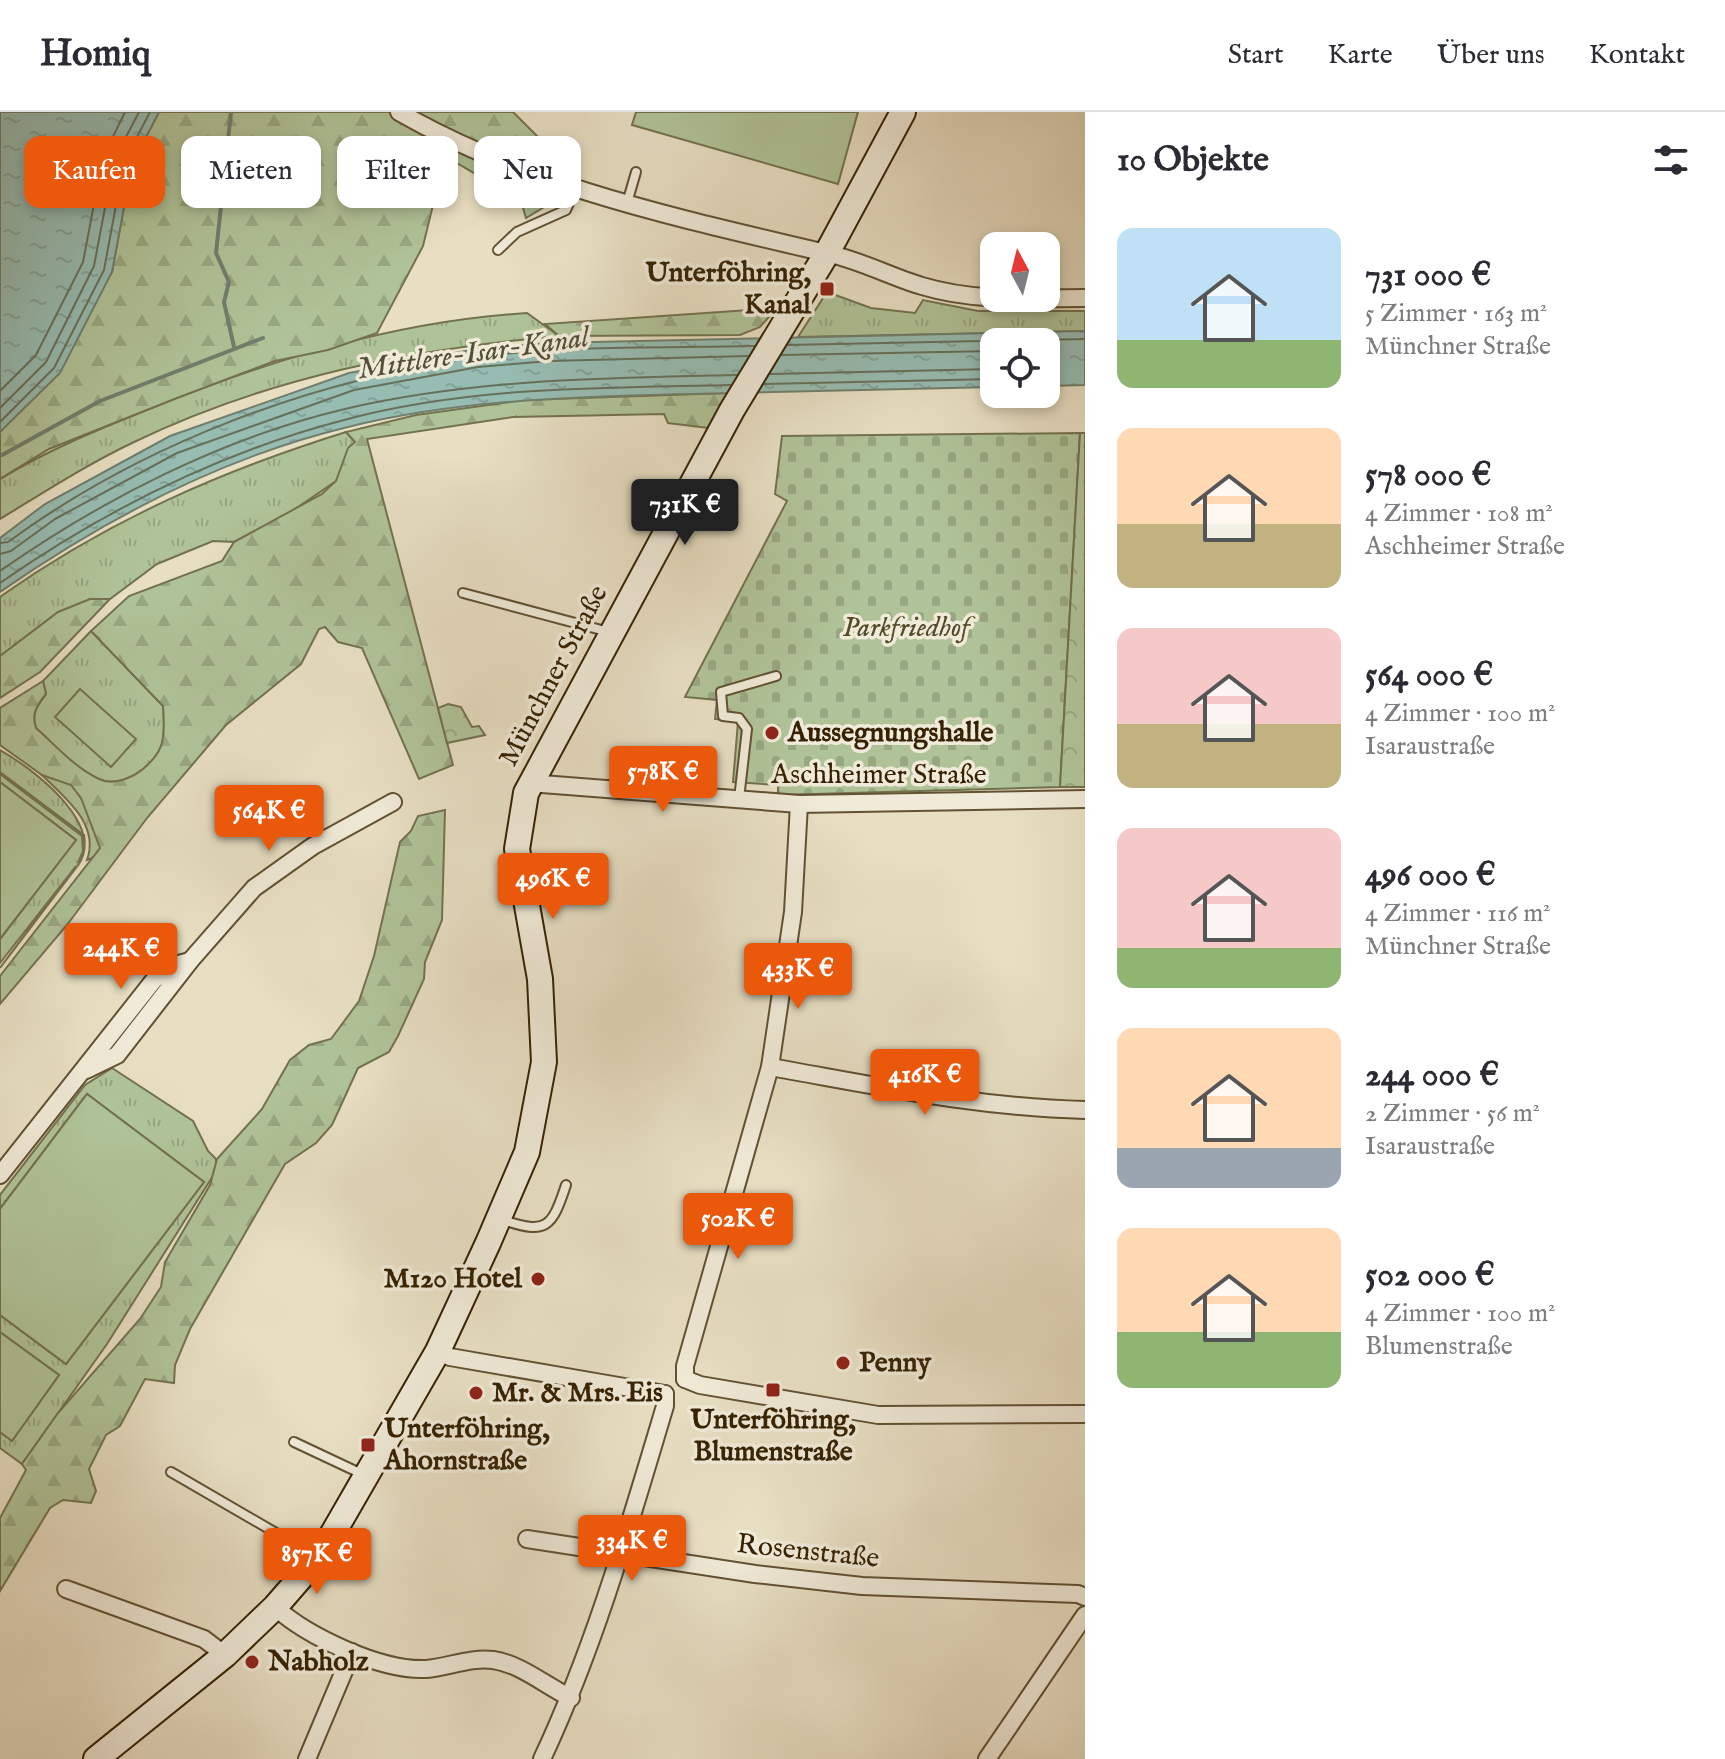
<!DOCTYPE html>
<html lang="de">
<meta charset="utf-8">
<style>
:root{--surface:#fff;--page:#f7f7f7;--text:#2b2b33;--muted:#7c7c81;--line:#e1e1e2;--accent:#ea580c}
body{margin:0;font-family:"IM FELL English",serif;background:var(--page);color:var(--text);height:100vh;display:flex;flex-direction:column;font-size:30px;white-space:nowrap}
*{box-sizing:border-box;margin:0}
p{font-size:26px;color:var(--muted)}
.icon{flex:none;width:44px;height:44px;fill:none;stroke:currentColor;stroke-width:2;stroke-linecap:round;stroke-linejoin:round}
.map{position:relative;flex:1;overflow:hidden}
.drawer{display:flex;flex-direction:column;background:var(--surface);width:640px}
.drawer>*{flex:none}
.banner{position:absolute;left:24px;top:24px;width:760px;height:72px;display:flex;gap:16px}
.needle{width:52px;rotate:353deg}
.buttons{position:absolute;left:980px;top:120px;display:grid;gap:16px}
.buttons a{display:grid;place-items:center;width:80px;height:80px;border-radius:16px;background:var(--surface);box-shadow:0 4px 12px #0003;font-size:40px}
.price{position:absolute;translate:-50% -68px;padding:0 18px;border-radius:8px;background:var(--accent);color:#fff;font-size:26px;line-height:52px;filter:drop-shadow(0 2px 4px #0008)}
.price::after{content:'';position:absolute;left:50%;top:48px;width:24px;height:18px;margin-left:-12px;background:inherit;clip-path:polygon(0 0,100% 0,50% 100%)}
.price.selected{background:#222;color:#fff}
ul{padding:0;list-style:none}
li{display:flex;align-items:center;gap:24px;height:200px;padding:0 32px}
li span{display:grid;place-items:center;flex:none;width:224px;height:160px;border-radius:16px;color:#555}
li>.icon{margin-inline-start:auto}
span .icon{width:96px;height:96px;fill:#fffc;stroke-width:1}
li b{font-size:34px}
h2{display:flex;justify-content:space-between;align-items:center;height:96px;padding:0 32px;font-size:34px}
.tag{padding:0 28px;border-radius:16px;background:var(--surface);box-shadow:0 4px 12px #0003;font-size:28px;line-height:72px}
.tag.selected{background:var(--accent);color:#fff}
header{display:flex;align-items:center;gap:48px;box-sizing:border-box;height:112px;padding:0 40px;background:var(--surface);border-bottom:2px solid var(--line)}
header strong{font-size:38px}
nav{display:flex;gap:44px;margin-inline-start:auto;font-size:28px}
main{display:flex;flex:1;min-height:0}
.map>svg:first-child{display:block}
.grass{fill:url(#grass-tufts);stroke:#73724e;stroke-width:2}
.forest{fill:url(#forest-firs);stroke:#73724e;stroke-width:2}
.cemetery{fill:url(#cemetery-stones);stroke:#73724e;stroke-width:2}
.park{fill:url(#park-crowns);stroke:#73724e;stroke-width:2}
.pitch{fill:#b0c398;stroke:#73724e;stroke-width:2}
.water{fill:url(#water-ripples);stroke:#707f6d;stroke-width:2}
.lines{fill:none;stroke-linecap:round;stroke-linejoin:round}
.shore{stroke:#66705b;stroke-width:2}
.stream{stroke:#707f6d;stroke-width:4}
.lane-casing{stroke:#625133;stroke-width:12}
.street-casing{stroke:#625133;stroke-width:20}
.secondary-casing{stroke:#362203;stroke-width:28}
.lane{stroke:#f0ead8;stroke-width:8}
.street{stroke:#f0ead8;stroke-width:16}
.secondary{stroke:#f0ead8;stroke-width:24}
.poi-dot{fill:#8f2418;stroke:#f0ead8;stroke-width:3}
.labels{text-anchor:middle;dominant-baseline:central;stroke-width:7;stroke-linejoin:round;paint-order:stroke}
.poi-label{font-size:28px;font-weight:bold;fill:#362203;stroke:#f0ead8;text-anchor:start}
.park-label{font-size:28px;font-style:italic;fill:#544a28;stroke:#f0ead8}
.street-label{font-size:28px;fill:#362203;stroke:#f0ead8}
.water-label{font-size:30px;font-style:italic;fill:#535038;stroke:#f0ead8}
</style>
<header>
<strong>Homiq</strong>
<nav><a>Start</a><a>Karte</a><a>Über uns</a><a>Kontakt</a></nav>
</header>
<main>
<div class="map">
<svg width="1085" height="1647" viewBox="0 0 1085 1647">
<defs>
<pattern id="grass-tufts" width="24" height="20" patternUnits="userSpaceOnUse" patternTransform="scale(2)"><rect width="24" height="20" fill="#b0c398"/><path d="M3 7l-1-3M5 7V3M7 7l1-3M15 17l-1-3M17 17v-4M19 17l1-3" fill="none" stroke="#98a781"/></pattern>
<pattern id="forest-firs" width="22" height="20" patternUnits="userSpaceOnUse" patternTransform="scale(2)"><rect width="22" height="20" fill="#b0c398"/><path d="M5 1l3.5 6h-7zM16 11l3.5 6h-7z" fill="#98a781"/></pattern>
<pattern id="cemetery-stones" width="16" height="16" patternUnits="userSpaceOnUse" patternTransform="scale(2)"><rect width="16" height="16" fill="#b0c398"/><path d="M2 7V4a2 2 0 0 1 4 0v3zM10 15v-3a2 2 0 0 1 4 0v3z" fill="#98a781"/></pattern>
<pattern id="park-crowns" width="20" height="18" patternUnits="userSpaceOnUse" patternTransform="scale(2)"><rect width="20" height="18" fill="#b0c398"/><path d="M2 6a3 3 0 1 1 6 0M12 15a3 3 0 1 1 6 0" fill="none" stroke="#98a781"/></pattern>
<pattern id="water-ripples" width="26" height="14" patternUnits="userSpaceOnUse" patternTransform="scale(2)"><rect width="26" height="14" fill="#97bdb3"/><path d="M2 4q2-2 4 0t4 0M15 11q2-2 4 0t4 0" fill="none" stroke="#83a298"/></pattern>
</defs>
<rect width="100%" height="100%" fill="#e8dfc3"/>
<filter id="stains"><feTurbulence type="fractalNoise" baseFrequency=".0025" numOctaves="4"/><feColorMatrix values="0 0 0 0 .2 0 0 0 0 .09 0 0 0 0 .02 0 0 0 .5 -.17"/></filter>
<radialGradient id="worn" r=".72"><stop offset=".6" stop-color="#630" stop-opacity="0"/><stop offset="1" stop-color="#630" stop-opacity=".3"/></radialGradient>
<!-- grass -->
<g class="grass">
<path d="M 827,180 L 871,196 L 915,201 L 923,188 L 978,199 L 1085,199 L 1085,219 L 798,225 Z"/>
<path d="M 527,201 L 559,224 C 411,237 266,266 132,331 C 86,353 43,381 0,407 L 0,367 C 48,338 97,318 149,297 C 270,248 396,209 527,201 Z"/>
<path d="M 346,320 L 355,330 L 336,369 L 285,404 L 234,430 L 213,429 L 157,452 L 110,487 L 90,487 L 0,544 L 0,485 C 107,409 221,359 346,320 Z"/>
<path d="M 91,519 L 163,594 C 164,606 165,619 162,631 C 156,653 122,678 99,667 C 75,656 55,633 36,616 C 31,603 37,593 46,582 L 43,569 Z"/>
<path d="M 0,638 C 32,656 105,711 79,752 L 0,856 L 76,754 L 0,851 L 0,827 L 76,728 L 0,670 L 0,662 L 82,724 L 83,739 L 78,751 C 84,743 86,734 84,723 L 0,660 Z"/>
<path d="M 42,663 C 53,664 64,666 72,673 C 80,681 102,725 100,736 C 99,743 93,746 87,748 C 100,712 65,686 42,663 Z"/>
<path d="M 112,956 L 193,1009 L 208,1039 L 216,1047 L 216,1059 L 107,1232 L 22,1352 L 0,1336 L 0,1320 L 12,1328 L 59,1263 L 0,1220 L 0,1203 L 66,1252 L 204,1070 L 87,982 L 0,1097 L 0,1083 L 85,973 Z"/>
</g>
<!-- forest -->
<g class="forest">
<path d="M 159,0 L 513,0 L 572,59 L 559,86 L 526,106 L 521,89 L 445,44 L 423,134 L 377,221 L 328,238 L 275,249 L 177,286 L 49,337 L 0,367 L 0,320 L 112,160 L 132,52 Z"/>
<path d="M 777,196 L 760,215 L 740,223 L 559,224 L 545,212 Z"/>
<path d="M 728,281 L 708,316 L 668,311 L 664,302 L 513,305 L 367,327 L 453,653 L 419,667 L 362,536 L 338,530 L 325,515 L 319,517 L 301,552 L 226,613 L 147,706 L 67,813 L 0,892 L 0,864 L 100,736 L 81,686 L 71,673 L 42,663 L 0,633 L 0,596 L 43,569 L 46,582 C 37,593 31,602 36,616 C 55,633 75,656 99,667 C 122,678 156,653 162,631 C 165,619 164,606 163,594 L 91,519 L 129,484 L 222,449 L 234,430 L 322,382 L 336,369 L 348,336 L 355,330 L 346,320 L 416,303 L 524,288 Z"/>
<path d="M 90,487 L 110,487 L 40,560 L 0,586 L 0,544 L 58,500 Z"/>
<path d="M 445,698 L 442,808 L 425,850 L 424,867 L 398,924 L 389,940 L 358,956 L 332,1013 L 316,1031 L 285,1052 L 190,1217 L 175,1253 L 174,1271 L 145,1267 L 120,1314 L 106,1323 L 89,1357 L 96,1379 L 91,1391 L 63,1388 L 50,1396 L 0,1479 L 0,1406 L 26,1358 L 22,1352 L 58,1301 L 140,1207 L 161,1175 L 165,1150 L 210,1073 L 217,1047 L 262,997 L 290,948 L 309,933 L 331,927 L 359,889 L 374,844 L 400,730 L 411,719 L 418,704 Z"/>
</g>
<!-- cemetery -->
<path class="cemetery" d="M 1080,321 L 1060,675 L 778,683 L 778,673 L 733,670 L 738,610 L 715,607 L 717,588 L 685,585 L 787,389 L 775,382 L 782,324 Z"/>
<!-- park -->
<g class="park">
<path d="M 1080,321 L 1085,321 L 1085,675 L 1060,675 Z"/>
<path d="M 448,592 L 461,595 L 472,615 L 479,614 L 485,623 L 447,631 L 438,596 Z"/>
</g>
<!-- pitch -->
<g class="pitch">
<path d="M 636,0 L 858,0 L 838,72 L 632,13 Z"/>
<path d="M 80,577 L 136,627 L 111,655 L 55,605 Z"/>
<path d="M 0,670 L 76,728 L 0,827 Z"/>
<path d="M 87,982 L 204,1070 L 66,1252 L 0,1203 L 0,1097 Z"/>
<path d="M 0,1220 L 59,1263 L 12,1329 L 0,1320 Z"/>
</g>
<!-- water -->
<g class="water">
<path d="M 0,0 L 159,0 L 132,52 L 112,160 L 60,261 L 0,320 Z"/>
<path d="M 1085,219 L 1085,273 L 1046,274 L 1046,230 L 994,230 L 994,275 C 893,277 792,279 691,282 C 577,285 460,287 348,315 C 223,345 105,407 0,480 L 0,426 L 45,392 L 170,324 L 349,261 L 476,237 L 548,231 Z"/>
</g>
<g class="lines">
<!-- shore -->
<g class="shore">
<path d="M 788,233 L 1085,227"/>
<path d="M 782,243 L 994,239"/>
<path d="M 770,262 L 994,257"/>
<path d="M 764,272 L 994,267"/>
<path d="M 0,279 L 36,243 L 83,150 L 103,45 L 125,0"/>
<path d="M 0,296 L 46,250 L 94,154 L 114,48 L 139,0"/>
<path d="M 0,310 L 54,256 L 104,158 L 124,50 L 150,0"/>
<path d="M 0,431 L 8,430 C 143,331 311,269 476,245 C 568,233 662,236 755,234"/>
<path d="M 0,442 L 11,439 L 55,407 L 177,341 L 354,278 L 478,255 L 549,249 L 748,244"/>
<path d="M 0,459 C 103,387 222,326 345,297 C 473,267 606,266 737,263"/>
<path d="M 0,471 C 105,398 221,340 344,308 C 469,274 603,276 731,273"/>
</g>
<!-- stream -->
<g class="stream">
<path d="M 231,0 L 216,141 L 229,170 L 224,190 L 234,235"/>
<path d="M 2,343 L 100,289 L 263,226"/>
</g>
<defs>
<g id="lane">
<path d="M 627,91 L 636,60"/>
<path d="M 498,138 L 517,120 L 566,98 L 575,78"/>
<path d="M 463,481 L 609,520"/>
<path d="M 739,687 L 747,617 L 739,606 L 723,604 L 721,580 L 776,564"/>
<path d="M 503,1108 C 547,1123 552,1115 566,1073"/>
<path d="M 294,1330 L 362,1362"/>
<path d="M 171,1360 L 314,1443"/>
</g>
<g id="street">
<path d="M 399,0 C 531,76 683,107 830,142 C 862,149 891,165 922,174 C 975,190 1030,186 1085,186"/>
<path d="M 529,671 L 799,692 L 1085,687"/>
<path d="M 770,955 C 878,974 974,995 1085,998"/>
<path d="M 86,958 L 117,943 L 190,849 L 254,776 L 313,734 L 393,690"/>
<path d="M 0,1063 L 154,868 L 175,853 L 190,849"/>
<path d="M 438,1239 L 450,1245 L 665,1282"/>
<path d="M 685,1267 L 685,1254 L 770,955 L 793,800 L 799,692"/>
<path d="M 685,1267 L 700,1273 L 878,1303 L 1085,1302"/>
<path d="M 527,1427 L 755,1462 L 862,1474 L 1078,1482 L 1085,1485"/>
<path d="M 66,1477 L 204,1527 L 225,1543"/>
<path d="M 275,1495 C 308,1525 381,1559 426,1557 C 448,1555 472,1545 493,1548 C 521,1552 546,1574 571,1586"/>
<path d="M 307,1647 L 352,1540"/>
<path d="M 542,1647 C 595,1534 629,1414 665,1294 L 665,1282"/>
<path d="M 987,1647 L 1085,1503"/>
</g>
<path id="secondary" d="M 96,1647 L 225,1543 L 275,1495 L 321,1442 L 438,1239 L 488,1131 L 527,1040 L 544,950 L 540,867 L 517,737 L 526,681 L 732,298 L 827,141 L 903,0"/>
</defs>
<!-- lane casing -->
<use href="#lane" class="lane-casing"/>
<!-- street casing -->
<use href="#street" class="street-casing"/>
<!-- secondary casing -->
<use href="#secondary" class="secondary-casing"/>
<!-- lane -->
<use href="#lane" class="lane"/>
<!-- street -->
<use href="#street" class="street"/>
<!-- secondary -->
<use href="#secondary" class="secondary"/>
</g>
<!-- markers -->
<g class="poi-dot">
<rect x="819" y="169" width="16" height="16" rx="4"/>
<circle cx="772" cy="621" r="8"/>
<circle cx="538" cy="1167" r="8"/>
<circle cx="843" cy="1251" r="8"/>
<rect x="765" y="1270" width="16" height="16" rx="4"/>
<circle cx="476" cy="1281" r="8"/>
<rect x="360" y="1325" width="16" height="16" rx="4"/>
<circle cx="252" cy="1550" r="8"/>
</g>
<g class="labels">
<!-- poi labels -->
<g class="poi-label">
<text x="811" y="161" text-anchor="end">Unterföhring,<tspan x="811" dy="32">Kanal</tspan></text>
<text x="788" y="621">Aussegnungshalle</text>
<text x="522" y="1167" text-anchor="end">M120 Hotel</text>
<text x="859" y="1251">Penny</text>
<text x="492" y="1281">Mr. &amp; Mrs. Eis</text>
<text x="773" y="1308" text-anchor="middle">Unterföhring,<tspan x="773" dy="32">Blumenstraße</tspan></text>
<text x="384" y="1317">Unterföhring,<tspan x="384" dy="32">Ahornstraße</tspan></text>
<text x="268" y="1550">Nabholz</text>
</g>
<!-- park labels -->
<g class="park-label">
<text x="906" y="516">Parkfriedhof</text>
</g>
<!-- street labels -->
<g class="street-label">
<text transform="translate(554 564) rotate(-62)">Münchner Straße</text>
<text x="879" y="663">Aschheimer Straße</text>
<text transform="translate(808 1440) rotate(6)">Rosenstraße</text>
</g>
<!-- water labels -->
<g class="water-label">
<text transform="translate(473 242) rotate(-8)">Mittlere-Isar-Kanal</text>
</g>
</g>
<rect width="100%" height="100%" filter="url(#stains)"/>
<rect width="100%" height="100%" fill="url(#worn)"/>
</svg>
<div class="buttons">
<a><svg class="needle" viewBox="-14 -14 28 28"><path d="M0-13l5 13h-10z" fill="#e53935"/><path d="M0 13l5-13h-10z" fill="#7c7c81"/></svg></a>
<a><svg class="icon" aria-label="locate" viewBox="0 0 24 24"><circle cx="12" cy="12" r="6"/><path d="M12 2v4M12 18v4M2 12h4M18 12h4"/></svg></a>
</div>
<b class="price selected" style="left:685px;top:435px">731K €</b>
<b class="price" style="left:663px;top:702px">578K €</b>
<b class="price" style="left:269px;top:741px">564K €</b>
<b class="price" style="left:553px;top:809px">496K €</b>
<b class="price" style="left:121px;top:879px">244K €</b>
<b class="price" style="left:798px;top:899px">433K €</b>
<b class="price" style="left:925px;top:1005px">416K €</b>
<b class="price" style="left:738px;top:1149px">502K €</b>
<b class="price" style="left:632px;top:1471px">334K €</b>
<b class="price" style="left:317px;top:1484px">857K €</b>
<div class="banner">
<a class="tag selected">Kaufen</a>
<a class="tag">Mieten</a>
<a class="tag">Filter</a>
<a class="tag">Neu</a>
</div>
</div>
<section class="drawer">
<h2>10 Objekte<svg class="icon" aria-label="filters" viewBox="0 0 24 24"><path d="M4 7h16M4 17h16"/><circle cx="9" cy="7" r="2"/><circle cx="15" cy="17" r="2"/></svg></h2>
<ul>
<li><span style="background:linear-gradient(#bfe0f5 70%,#8fb573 0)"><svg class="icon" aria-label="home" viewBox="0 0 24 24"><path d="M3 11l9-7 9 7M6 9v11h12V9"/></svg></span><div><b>731 000 €</b><p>5 Zimmer · 163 m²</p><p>Münchner Straße</p></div></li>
<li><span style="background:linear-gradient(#ffd9b3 60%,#c2b280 0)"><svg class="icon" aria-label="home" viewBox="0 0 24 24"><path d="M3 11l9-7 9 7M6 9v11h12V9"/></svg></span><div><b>578 000 €</b><p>4 Zimmer · 108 m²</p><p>Aschheimer Straße</p></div></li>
<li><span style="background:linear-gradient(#f6c9c9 60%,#c2b280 0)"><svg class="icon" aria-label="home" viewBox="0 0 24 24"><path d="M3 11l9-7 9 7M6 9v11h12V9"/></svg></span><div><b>564 000 €</b><p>4 Zimmer · 100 m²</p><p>Isaraustraße</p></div></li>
<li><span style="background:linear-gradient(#f6c9c9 75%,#8fb573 0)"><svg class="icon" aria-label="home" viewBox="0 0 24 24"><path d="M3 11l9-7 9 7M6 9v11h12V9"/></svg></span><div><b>496 000 €</b><p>4 Zimmer · 116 m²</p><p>Münchner Straße</p></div></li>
<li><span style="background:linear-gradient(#ffd9b3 75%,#9aa5b1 0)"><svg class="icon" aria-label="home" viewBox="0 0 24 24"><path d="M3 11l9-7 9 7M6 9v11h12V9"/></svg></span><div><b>244 000 €</b><p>2 Zimmer · 56 m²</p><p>Isaraustraße</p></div></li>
<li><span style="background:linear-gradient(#ffd9b3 65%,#8fb573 0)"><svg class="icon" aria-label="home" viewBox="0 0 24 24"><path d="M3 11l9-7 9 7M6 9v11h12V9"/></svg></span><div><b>502 000 €</b><p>4 Zimmer · 100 m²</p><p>Blumenstraße</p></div></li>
</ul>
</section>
</main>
